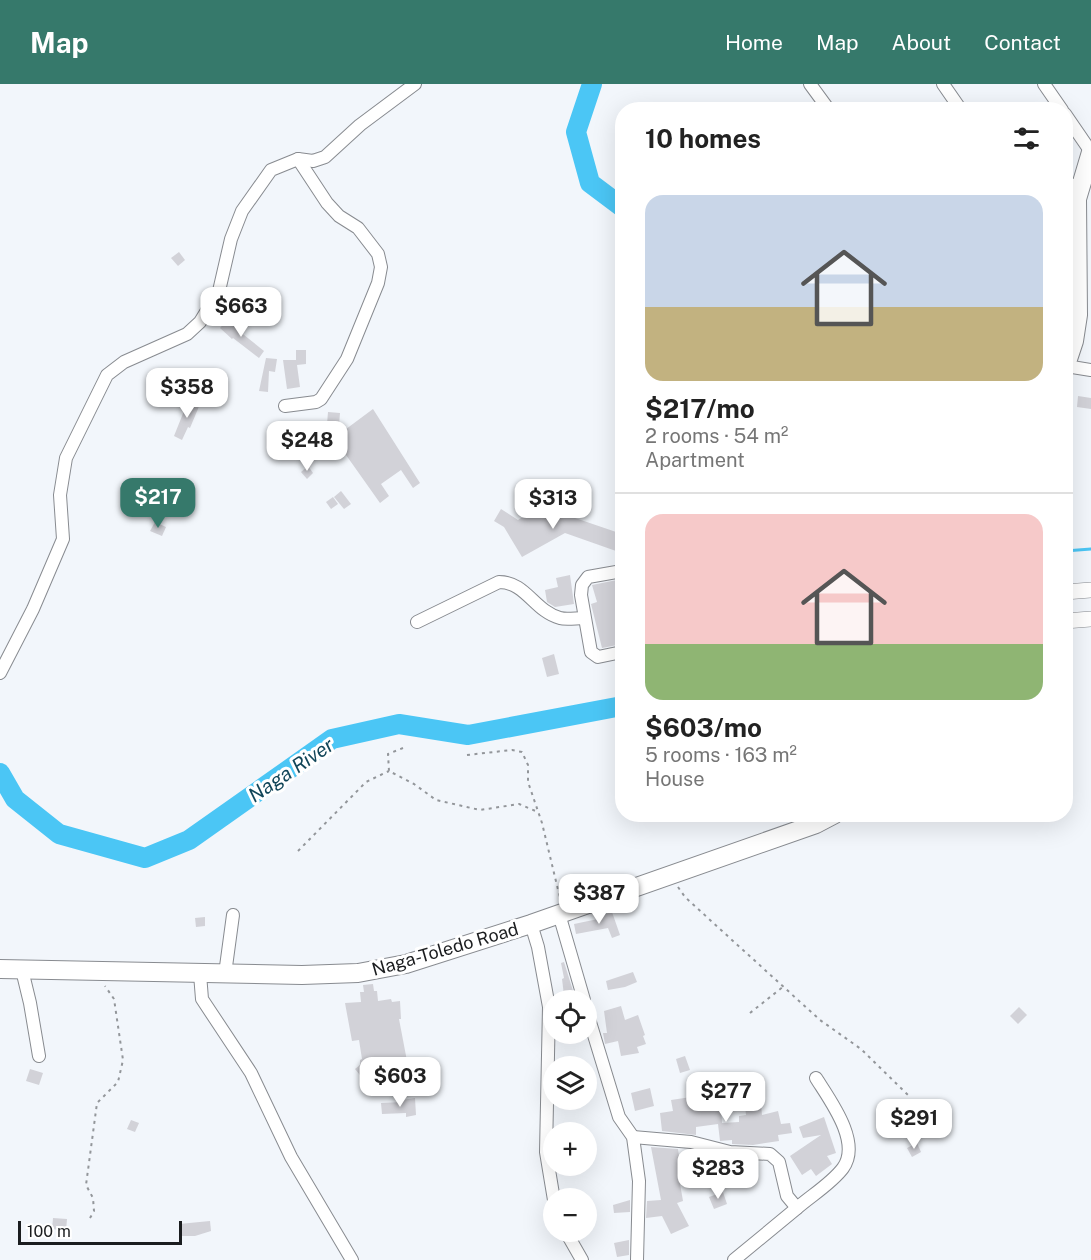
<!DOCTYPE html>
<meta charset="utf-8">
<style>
:root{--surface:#fff;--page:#f6f6f6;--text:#222;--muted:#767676;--line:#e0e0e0;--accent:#36796b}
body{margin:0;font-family:"Public Sans",sans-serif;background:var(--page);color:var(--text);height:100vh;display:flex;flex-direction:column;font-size:22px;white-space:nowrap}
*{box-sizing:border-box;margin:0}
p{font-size:20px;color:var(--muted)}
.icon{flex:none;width:33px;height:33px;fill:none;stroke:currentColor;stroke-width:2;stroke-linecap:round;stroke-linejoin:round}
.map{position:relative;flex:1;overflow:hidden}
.sheet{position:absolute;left:615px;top:18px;width:458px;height:720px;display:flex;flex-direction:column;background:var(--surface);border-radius:24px;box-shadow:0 6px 24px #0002}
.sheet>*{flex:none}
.buttons{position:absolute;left:543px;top:906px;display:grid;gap:12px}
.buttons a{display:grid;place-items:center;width:54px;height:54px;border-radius:50%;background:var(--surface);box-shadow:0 6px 24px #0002;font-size:30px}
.scale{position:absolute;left:18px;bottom:15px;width:164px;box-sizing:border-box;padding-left:6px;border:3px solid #1b1d1f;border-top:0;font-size:16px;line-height:21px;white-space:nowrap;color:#1b1d1f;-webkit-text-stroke:4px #fff;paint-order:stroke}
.price{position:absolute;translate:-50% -51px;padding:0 14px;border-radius:12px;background:#fff;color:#222;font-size:20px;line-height:39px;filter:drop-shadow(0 2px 3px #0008)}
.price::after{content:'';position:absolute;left:50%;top:36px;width:18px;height:14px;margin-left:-9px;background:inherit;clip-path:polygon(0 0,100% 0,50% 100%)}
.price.selected{background:var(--accent);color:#fff}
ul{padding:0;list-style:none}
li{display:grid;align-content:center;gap:12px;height:318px;padding:0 30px}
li+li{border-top:2px solid var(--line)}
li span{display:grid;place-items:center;height:186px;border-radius:18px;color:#555}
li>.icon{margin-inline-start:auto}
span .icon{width:108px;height:108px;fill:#fffc;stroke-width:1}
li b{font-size:26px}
h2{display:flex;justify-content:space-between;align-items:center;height:72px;padding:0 30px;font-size:26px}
header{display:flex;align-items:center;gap:36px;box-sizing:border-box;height:84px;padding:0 30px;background:var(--accent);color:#fff}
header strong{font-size:28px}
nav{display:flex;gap:33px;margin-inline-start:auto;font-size:21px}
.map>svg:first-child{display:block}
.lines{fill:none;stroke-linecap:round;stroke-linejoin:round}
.stream{stroke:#4bc6f5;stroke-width:3}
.river{stroke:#4bc6f5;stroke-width:20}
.building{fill:#d2d2d8}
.minor-casing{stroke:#888b90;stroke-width:14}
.major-casing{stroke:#888b90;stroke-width:16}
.highway-casing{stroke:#888b90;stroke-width:20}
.path{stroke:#93969a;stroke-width:2;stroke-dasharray:3 4.5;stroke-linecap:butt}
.minor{stroke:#fff;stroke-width:12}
.major{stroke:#fff;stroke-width:15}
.highway{stroke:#fff;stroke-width:18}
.labels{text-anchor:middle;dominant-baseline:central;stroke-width:6;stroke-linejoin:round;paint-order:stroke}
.street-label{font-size:18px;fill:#1b1d1f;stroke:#fff}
.water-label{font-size:20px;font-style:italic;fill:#124659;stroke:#fff}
</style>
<header>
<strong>Map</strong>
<nav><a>Home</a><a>Map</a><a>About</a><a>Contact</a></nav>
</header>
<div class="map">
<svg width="1091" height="1176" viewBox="0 0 1091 1176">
<rect width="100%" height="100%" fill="#f2f6fb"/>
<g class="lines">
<!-- stream -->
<path class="stream" d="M 1065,467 L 1091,465"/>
<!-- river -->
<g class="river">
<path d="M 592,0 L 576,48 L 590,99 L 622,123"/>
<path d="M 0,689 L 15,715 L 59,750 L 145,774 L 189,756 L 332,655 L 399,640 L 468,651 L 622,622"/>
</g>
</g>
<!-- building -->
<g class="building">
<path d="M 179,168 L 185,176 L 178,182 L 171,174 Z"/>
<path d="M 228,235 L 239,247 L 264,267 L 259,274 L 233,254 L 232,255 L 220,244 Z"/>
<path d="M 296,266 L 306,266 L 306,280 L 297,281 L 300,303 L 287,305 L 283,276 L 296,276 Z"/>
<path d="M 266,274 L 277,275 L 275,288 L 269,287 L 268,308 L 259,307 Z"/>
<path d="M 154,308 L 163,310 L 161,318 L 152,316 Z"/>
<path d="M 1078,312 L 1091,314 L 1091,325 L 1077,323 Z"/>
<path d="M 188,317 L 200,320 L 190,344 L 188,343 L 182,356 L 174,352 Z"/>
<path d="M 373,325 L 420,399 L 413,404 L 401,386 L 381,400 L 389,412 L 380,419 L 334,354 Z"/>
<path d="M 328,328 L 340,329 L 339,341 L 327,340 Z"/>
<path d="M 308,382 L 313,389 L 307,395 L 301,388 Z"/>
<path d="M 341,407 L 351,420 L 344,425 L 334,413 Z"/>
<path d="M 333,413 L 338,420 L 331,425 L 326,418 Z"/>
<path d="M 540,422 L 622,450 L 616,467 L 565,449 L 522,473 L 504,443 L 494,437 L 501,425 L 518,436 Z"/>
<path d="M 155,438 L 166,443 L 162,452 L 150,447 Z"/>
<path d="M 570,491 L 574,520 L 555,523 L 547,518 L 545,506 L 558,503 L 556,494 Z"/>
<path d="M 622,495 L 622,560 L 602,564 L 591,520 L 597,518 L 592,501 Z"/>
<path d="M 554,570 L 559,590 L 547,593 L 542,574 Z"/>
<path d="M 612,828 L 620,851 L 612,854 L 608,844 L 576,850 L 574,840 L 603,834 L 602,831 Z"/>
<path d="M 205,833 L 205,842 L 196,843 L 195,834 Z"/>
<path d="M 564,878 L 574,910 L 564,911 L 562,895 L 564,894 L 561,879 Z"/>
<path d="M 633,888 L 637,898 L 625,903 L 608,906 L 606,897 Z"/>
<path d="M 373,900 L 374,907 L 377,907 L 378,917 L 391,915 L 392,918 L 400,917 L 401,935 L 399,935 L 411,998 L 403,999 L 401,991 L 385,993 L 385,999 L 371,1001 L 366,1004 L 361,997 L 364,996 L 355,985 L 360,981 L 360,976 L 362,975 L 359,956 L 352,957 L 345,919 L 361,918 L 360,908 L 364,908 L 363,901 Z"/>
<path d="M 621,922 L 625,936 L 638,931 L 645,951 L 643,952 L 646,960 L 637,963 L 639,969 L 621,972 L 618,957 L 605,960 L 603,949 L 607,949 L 604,927 Z"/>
<path d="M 1019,923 L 1027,931 L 1018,940 L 1010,932 Z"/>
<path d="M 685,972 L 690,986 L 680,989 L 676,975 Z"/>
<path d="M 30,985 L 43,989 L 39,1001 L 26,997 Z"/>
<path d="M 650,1004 L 654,1022 L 635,1027 L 631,1009 Z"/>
<path d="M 691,1013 L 694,1027 L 721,1024 L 722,1039 L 739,1038 L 739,1032 L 746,1031 L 745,1022 L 761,1020 L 762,1031 L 778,1027 L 781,1040 L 790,1039 L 792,1049 L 778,1051 L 779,1057 L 753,1061 L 732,1060 L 732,1056 L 720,1057 L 718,1040 L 696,1043 L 696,1051 L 662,1047 L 660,1029 L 673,1027 L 671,1016 Z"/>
<path d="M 415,1014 L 416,1031 L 406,1033 L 406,1029 L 382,1030 L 381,1019 L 403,1018 L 402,1016 Z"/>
<path d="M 824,1033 L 836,1069 L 827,1072 L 832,1080 L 816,1092 L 811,1085 L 802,1091 L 790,1072 L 821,1051 L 803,1054 L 799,1043 Z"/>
<path d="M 131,1036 L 139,1039 L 135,1048 L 127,1045 Z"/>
<path d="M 917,1059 L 921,1068 L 912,1073 L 907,1064 Z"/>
<path d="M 651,1063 L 678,1065 L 680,1079 L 697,1077 L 699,1091 L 679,1094 L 683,1117 L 677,1119 L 689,1142 L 671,1150 L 662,1132 L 646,1134 L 647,1117 L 661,1116 Z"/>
<path d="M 723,1108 L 727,1120 L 714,1125 L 709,1113 Z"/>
<path d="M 630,1116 L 630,1128 L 614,1129 L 613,1121 Z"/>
<path d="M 53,1134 L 67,1135 L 66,1147 L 52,1145 Z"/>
<path d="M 210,1137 L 211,1147 L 195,1152 L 180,1152 L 179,1140 Z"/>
<path d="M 629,1156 L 629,1171 L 617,1173 L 614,1159 Z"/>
</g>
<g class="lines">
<defs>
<g id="minor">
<path d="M 810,0 L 829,26"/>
<path d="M 943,0 L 961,26"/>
<path d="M 1044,0 L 1062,26"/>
<path d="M 1065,30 L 1091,68"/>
<path d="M 1065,100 L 1080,102"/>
<path d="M 1066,282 L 1091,286"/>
<path d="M 285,322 L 316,318 L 321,315 L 347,275 L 378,199 L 381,183 L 378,170 L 358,144 L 339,132 L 327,119 L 298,75"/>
<path d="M 622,487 L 588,493 L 582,501 L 581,511 L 591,568 L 598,573 L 622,568"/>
<path d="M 417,538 L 499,498 C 526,498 534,527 560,534 C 566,536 576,534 584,534"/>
<path d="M 0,589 L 33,525 L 63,455 L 60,411 L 66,374 L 107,291 L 124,278 L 187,250 L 200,238 L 219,207 L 231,155 L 242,127 L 271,86 L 298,75 L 313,77 L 325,73 L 360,41 L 415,0"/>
<path d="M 559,830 L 584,916"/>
<path d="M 531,840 L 538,863 L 549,923 L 546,1068 L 554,1116"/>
<path d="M 22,886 L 30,919 L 39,972"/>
<path d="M 200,890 L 202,915 L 251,989 L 291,1073 L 352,1176"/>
<path d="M 225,890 L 233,831"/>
<path d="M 586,925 L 619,1033 L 633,1053 L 639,1097 L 637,1176"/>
<path d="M 633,1053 L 691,1058 L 730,1068 L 770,1070 L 779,1078 L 787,1112 L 797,1124 C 812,1111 832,1099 843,1084 C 862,1058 829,1015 816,994"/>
<path d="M 566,1148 L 582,1176"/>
<path d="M 734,1176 L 797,1124"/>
</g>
<g id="major">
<path d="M 1065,508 L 1091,506"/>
<path d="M 1065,537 L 1091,535"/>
</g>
<g id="highway">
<path d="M 1065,284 L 1074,257 L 1078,231 L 1077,115 L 1091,68"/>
<path d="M 0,885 L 302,891 L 358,889 L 406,880 L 531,840 L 816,740 L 835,730"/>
</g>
</defs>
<!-- minor casing -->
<use href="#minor" class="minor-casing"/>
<!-- major casing -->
<use href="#major" class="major-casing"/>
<!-- highway casing -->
<use href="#highway" class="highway-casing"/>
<!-- path -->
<g class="path">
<path d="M 403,664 L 388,670 L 389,687 L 414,700 L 436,716 L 480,726 L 519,720 L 538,728"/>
<path d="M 467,671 L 512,666 L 522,668 L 528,681 L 528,698 L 542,739 L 560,814"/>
<path d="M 298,767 L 366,698 L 389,687"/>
<path d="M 678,803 L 685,813 L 721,846 L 820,936 L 861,965 L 908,1011"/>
<path d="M 750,929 L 784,902"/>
<path d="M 90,1134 L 94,1127 L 93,1114 L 86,1101 L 97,1019 L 118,998 L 123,976 L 114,915 L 105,902"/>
</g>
<!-- minor -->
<use href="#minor" class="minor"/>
<!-- major -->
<use href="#major" class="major"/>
<!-- highway -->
<use href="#highway" class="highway"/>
</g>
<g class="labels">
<!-- street labels -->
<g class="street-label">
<text transform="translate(445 865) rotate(-16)">Naga-Toledo Road</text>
</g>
<!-- water labels -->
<g class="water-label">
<text transform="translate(291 686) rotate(-34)">Naga River</text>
</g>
</g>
</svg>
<div class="buttons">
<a><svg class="icon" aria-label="locate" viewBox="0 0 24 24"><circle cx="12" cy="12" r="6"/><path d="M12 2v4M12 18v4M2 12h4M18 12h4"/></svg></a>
<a><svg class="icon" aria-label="layers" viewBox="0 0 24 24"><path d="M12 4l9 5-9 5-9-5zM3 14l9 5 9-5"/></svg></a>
<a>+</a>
<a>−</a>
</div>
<div class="scale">100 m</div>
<b class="price" style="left:241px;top:254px">$663</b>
<b class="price" style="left:187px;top:335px">$358</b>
<b class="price" style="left:307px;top:388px">$248</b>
<b class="price selected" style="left:158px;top:445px">$217</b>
<b class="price" style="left:553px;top:446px">$313</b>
<b class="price" style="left:599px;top:841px">$387</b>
<b class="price" style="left:400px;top:1024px">$603</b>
<b class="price" style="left:726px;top:1039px">$277</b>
<b class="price" style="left:914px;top:1066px">$291</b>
<b class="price" style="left:718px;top:1116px">$283</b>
<section class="sheet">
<h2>10 homes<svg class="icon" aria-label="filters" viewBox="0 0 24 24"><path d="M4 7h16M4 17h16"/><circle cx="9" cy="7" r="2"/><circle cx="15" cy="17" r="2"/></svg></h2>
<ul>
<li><span style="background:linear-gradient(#c9d6e8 60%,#c2b280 0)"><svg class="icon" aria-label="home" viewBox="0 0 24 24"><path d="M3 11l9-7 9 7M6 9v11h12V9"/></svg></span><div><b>$217/mo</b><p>2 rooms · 54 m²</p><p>Apartment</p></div></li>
<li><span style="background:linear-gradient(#f6c9c9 70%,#8fb573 0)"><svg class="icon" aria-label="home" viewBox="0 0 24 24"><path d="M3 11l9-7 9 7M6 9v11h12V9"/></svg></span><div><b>$603/mo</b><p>5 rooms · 163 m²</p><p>House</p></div></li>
</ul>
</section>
</div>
